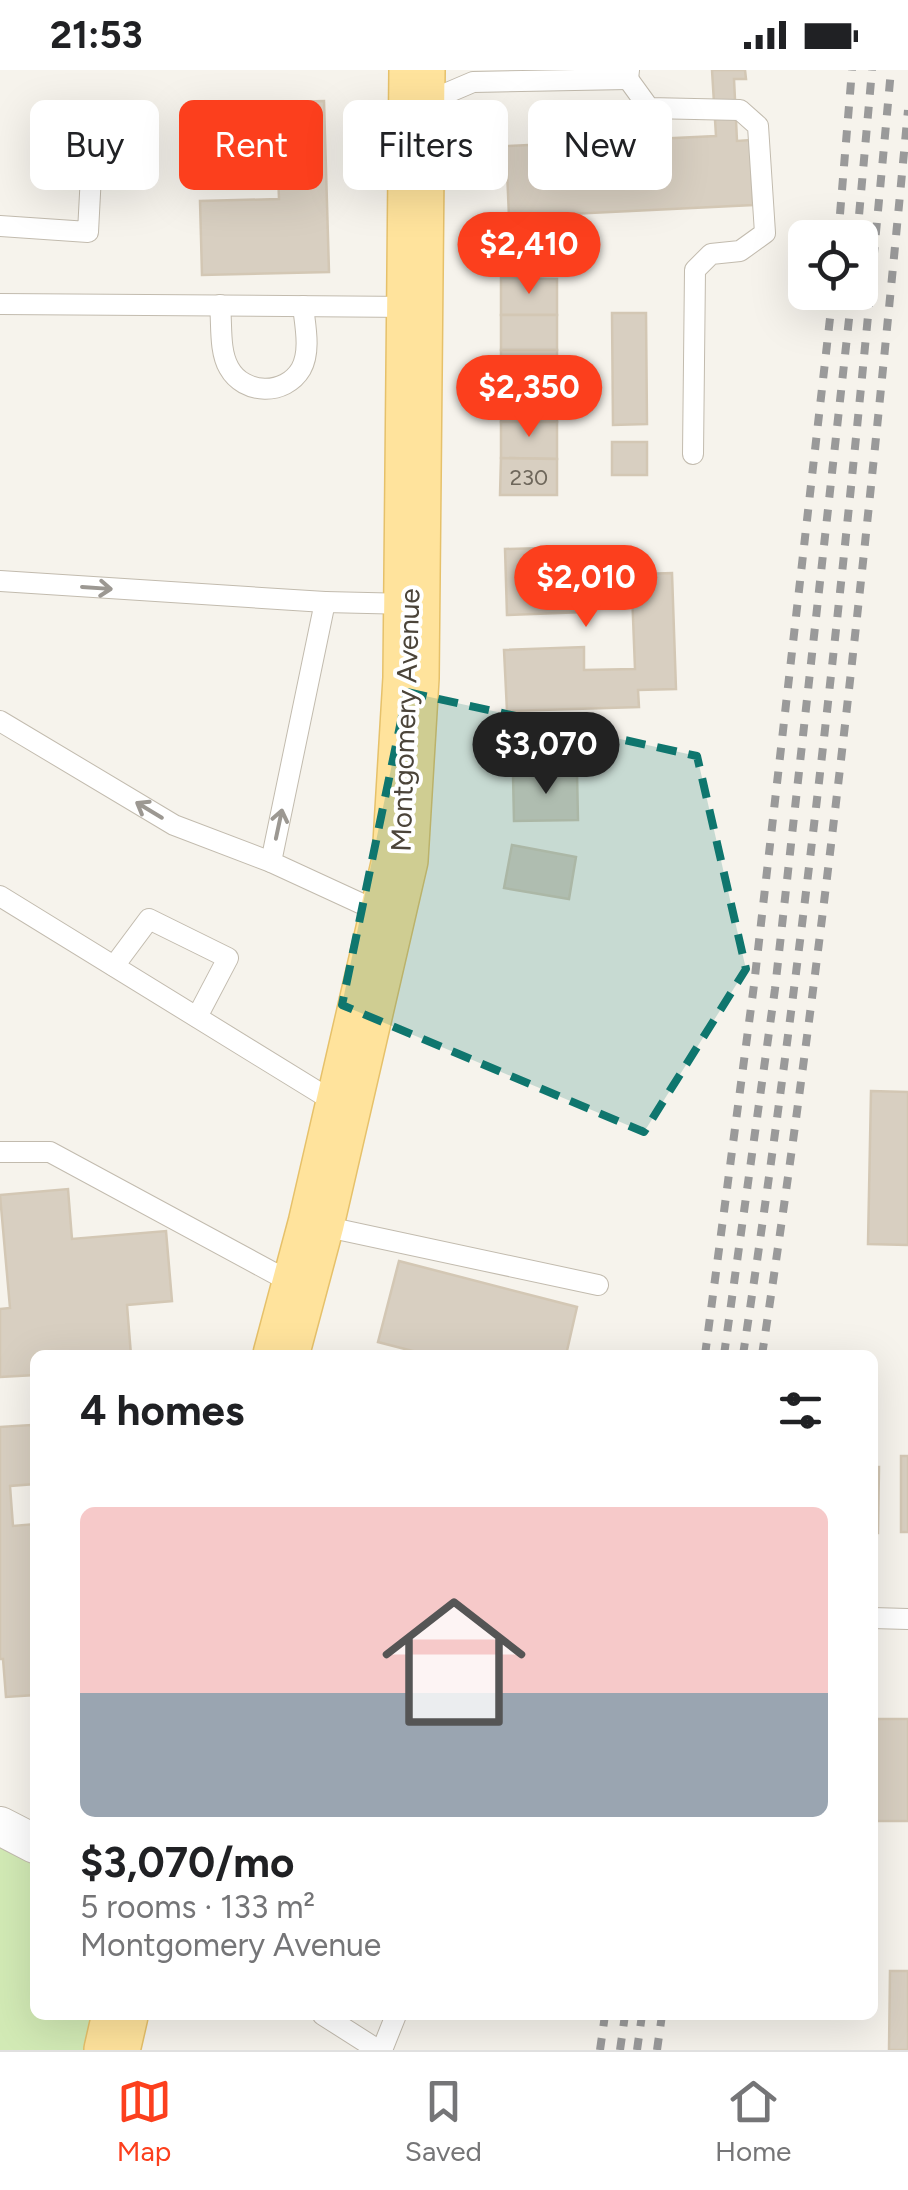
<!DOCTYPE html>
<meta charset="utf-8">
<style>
:root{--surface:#fff;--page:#f6f6f6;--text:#202124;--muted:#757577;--line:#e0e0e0;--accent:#fc3f1d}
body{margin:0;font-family:Figtree,sans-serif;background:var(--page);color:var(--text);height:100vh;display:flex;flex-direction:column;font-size:38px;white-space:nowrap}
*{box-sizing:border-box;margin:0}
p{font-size:32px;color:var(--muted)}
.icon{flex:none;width:55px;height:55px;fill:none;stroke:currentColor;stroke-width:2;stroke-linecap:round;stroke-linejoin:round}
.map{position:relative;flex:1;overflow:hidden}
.drawer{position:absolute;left:30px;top:1280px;width:848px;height:670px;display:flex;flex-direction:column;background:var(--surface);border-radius:15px;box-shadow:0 10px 40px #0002}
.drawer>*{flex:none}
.hud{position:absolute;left:30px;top:30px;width:850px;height:90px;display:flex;gap:20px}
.fabs{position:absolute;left:788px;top:150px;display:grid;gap:20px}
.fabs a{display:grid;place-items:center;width:90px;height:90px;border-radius:15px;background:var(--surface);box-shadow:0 10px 40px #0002;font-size:50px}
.price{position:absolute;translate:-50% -85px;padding:0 22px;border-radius:35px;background:var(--accent);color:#fff;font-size:32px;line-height:65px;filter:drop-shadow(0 2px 5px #0008)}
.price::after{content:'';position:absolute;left:50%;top:60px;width:30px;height:22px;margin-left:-15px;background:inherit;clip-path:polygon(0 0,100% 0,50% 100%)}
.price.selected{background:#222;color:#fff}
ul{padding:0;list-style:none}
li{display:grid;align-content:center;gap:20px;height:530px;padding:0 50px}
li span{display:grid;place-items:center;height:310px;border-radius:15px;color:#555}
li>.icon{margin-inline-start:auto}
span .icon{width:180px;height:180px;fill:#fffc;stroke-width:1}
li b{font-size:42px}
h2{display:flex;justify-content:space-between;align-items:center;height:120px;padding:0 50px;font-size:42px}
.chip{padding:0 35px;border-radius:15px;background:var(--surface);box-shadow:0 10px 40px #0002;font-size:35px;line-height:90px}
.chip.selected{background:var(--accent);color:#fff}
.status{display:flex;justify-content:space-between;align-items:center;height:70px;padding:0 50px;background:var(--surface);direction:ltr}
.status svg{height:28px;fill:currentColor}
.menu{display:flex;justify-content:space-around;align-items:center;height:140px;border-top:2px solid var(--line);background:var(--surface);font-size:28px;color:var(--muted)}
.menu a{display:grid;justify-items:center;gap:5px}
.menu .selected{color:var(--accent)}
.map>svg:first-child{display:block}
.garden{fill:#d2eab5}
.building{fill:#d8cfc1;stroke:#d3c7b4;stroke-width:2.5}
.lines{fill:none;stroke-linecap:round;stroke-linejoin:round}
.lane-casing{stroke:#c2bbae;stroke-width:22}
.street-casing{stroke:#c2bbae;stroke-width:40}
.primary-casing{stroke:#e6c16a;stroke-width:58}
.lane{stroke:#fff;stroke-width:20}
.street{stroke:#fff;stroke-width:38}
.primary{stroke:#ffe39c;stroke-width:55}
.rail{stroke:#9a9a9a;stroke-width:8;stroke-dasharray:12 12;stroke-linecap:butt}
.oneway{stroke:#9c9892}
.marked{fill:#0f766e;fill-opacity:0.2;stroke:#0f766e;stroke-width:8;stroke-dasharray:20 12;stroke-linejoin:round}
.labels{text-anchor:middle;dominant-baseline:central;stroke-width:8;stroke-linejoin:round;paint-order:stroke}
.number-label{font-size:22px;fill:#6e675b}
.street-label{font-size:28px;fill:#4b4439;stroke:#fff}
</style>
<div class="status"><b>21:53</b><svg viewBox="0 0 49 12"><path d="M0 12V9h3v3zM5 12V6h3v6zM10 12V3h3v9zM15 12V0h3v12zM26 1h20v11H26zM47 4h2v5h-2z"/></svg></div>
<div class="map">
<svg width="908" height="1980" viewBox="0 0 908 1980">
<rect width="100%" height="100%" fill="#f6f3ec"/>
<!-- garden -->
<path class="garden" d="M 0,1756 L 35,1774 L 35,1945 L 118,1945 L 110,1980 L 0,1980 Z"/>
<!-- building -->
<g class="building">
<path d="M 712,0 L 745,0 L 746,9 L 734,9 L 737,71 L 750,70 L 753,135 L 509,147 L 506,76 L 716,66 Z"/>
<path d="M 324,31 L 329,202 L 202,205 L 200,131 L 279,129 L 278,102 L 209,104 L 207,34 Z"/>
<path d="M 501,208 L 557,209 L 557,245 L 501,245 Z"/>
<path d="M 612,243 L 646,243 L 647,354 L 613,355 Z"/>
<rect x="501" y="245" width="56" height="35"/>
<rect x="501" y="280" width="56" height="36"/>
<rect x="501" y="316" width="56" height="36"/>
<path d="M 501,352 L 557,352 L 557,389 L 501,388 Z"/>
<rect x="612" y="372" width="35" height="33"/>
<path d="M 501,388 L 557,389 L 557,425 L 500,425 Z"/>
<path d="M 581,477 L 581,485 L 639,483 L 639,504 L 672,503 L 676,619 L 638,620 L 639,637 L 507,641 L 504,580 L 584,577 L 584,600 L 635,599 L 632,522 L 583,524 L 584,542 L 507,545 L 505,479 Z"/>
<path d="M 577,703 L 578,750 L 514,751 L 513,705 Z"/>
<path d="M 512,775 L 576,787 L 569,829 L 504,818 Z"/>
<path d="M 871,1021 L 908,1022 L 908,1175 L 868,1174 Z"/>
<path d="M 68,1119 L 72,1169 L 166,1161 L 172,1231 L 127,1235 L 131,1285 L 35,1285 L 35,1305 L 0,1307 L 0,1239 L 10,1238 L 0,1125 Z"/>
<path d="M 399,1191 L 577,1237 L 566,1285 L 428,1285 L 378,1272 Z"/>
<path d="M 31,1355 L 35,1414 L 10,1416 L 13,1456 L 35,1454 L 35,1625 L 6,1627 L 3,1589 L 0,1589 L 0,1357 Z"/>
<rect x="901" y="1386" width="7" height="76"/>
<path d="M 872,1397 L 879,1397 L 878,1463 L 872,1463 Z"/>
<rect x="872" y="1649" width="36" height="102"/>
<path d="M 890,1901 L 908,1901 L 908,1980 L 889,1980 Z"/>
</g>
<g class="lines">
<defs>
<g id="lane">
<path d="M 628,9 L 649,38 L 740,40 L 758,56 L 765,163 L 740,181 L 711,184 L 695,200 L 693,384"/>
<path d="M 419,35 L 473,12 L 628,9 L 629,0"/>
<path d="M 0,156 L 88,162 L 94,47"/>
<path d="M 0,234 L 412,237"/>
<path d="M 220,235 C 222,254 219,281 229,298 C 244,325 285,326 301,299 C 311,281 305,255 303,236"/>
<path d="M 0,511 L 325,532"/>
<path d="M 0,651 L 174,755 L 271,792"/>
<path d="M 0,826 L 341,1036"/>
<path d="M 386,845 L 271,792 L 325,532 L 410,534"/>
<path d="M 114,896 L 149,849 L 228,888 L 197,947"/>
<path d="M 0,1082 L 50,1082 L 296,1215"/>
<path d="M 318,1155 L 598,1215"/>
<path d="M 872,1548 L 908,1549"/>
<path d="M 323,1945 L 378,1980"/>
<path d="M 382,1980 L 396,1945"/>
</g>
<path id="street" d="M 0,1756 L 35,1774"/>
<g id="primary">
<path d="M 281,1285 L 316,1154 L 400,790 L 411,608 L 417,0"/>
<path d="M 112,1980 L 120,1945"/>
</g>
</defs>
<!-- lane casing -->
<use href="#lane" class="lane-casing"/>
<!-- street casing -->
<use href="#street" class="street-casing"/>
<!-- primary casing -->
<use href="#primary" class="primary-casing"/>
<!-- lane -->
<use href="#lane" class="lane"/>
<!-- street -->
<use href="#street" class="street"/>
<!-- primary -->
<use href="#primary" class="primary"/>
<!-- rail -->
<g class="rail">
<path d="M 838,168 L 852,0"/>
<path d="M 857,168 L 872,0"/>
<path d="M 705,1285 L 754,915 L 833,222"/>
<path d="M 724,1285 L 775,919 L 852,222"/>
<path d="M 743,1285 C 808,859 852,429 891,0"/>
<path d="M 762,1285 C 825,872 869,456 908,40"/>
<path d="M 600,1980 L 605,1945"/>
<path d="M 620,1980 L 625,1945"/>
<path d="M 637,1980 L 642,1945"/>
<path d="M 657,1980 L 662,1945"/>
</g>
</g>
<!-- one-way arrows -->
<defs><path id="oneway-shaft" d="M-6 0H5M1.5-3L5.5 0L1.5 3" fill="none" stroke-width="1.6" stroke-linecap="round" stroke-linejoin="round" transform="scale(2.5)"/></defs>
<g class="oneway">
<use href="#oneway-shaft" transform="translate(97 518) rotate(4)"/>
<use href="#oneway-shaft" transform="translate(149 740) rotate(-149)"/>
<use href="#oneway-shaft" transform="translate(279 754) rotate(-78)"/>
</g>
<!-- marked area -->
<path class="marked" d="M 407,622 L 697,686 L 746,899 L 644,1062 L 342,935 Z"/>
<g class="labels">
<!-- number labels -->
<g class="number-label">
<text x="529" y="407">230</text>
</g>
<!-- street labels -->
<g class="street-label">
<text transform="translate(405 650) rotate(-88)">Montgomery Avenue</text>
</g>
</g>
</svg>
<div class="fabs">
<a><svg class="icon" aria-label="locate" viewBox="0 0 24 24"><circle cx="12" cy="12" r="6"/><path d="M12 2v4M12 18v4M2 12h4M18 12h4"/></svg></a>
</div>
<b class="price" style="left:529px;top:227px">$2,410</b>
<b class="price" style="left:529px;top:370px">$2,350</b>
<b class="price" style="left:586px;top:560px">$2,010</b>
<b class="price selected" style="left:546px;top:727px">$3,070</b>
<div class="hud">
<a class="chip">Buy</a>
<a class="chip selected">Rent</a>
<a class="chip">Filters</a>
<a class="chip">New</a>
</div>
<section class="drawer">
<h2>4 homes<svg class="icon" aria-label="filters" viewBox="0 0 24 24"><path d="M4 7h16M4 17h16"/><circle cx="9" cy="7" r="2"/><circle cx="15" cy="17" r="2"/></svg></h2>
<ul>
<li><span style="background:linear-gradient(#f6c9c9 60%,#9aa5b1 0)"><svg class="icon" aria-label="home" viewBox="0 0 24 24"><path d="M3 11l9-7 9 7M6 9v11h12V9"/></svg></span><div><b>$3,070/mo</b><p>5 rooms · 133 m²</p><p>Montgomery Avenue</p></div></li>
</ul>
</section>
</div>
<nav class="menu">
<a class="selected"><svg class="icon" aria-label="map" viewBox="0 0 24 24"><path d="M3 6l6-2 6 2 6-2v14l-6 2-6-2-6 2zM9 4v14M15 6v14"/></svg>Map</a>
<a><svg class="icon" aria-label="saved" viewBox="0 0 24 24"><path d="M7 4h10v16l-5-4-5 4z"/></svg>Saved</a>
<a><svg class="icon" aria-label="home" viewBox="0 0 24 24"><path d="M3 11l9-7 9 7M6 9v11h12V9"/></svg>Home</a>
</nav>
